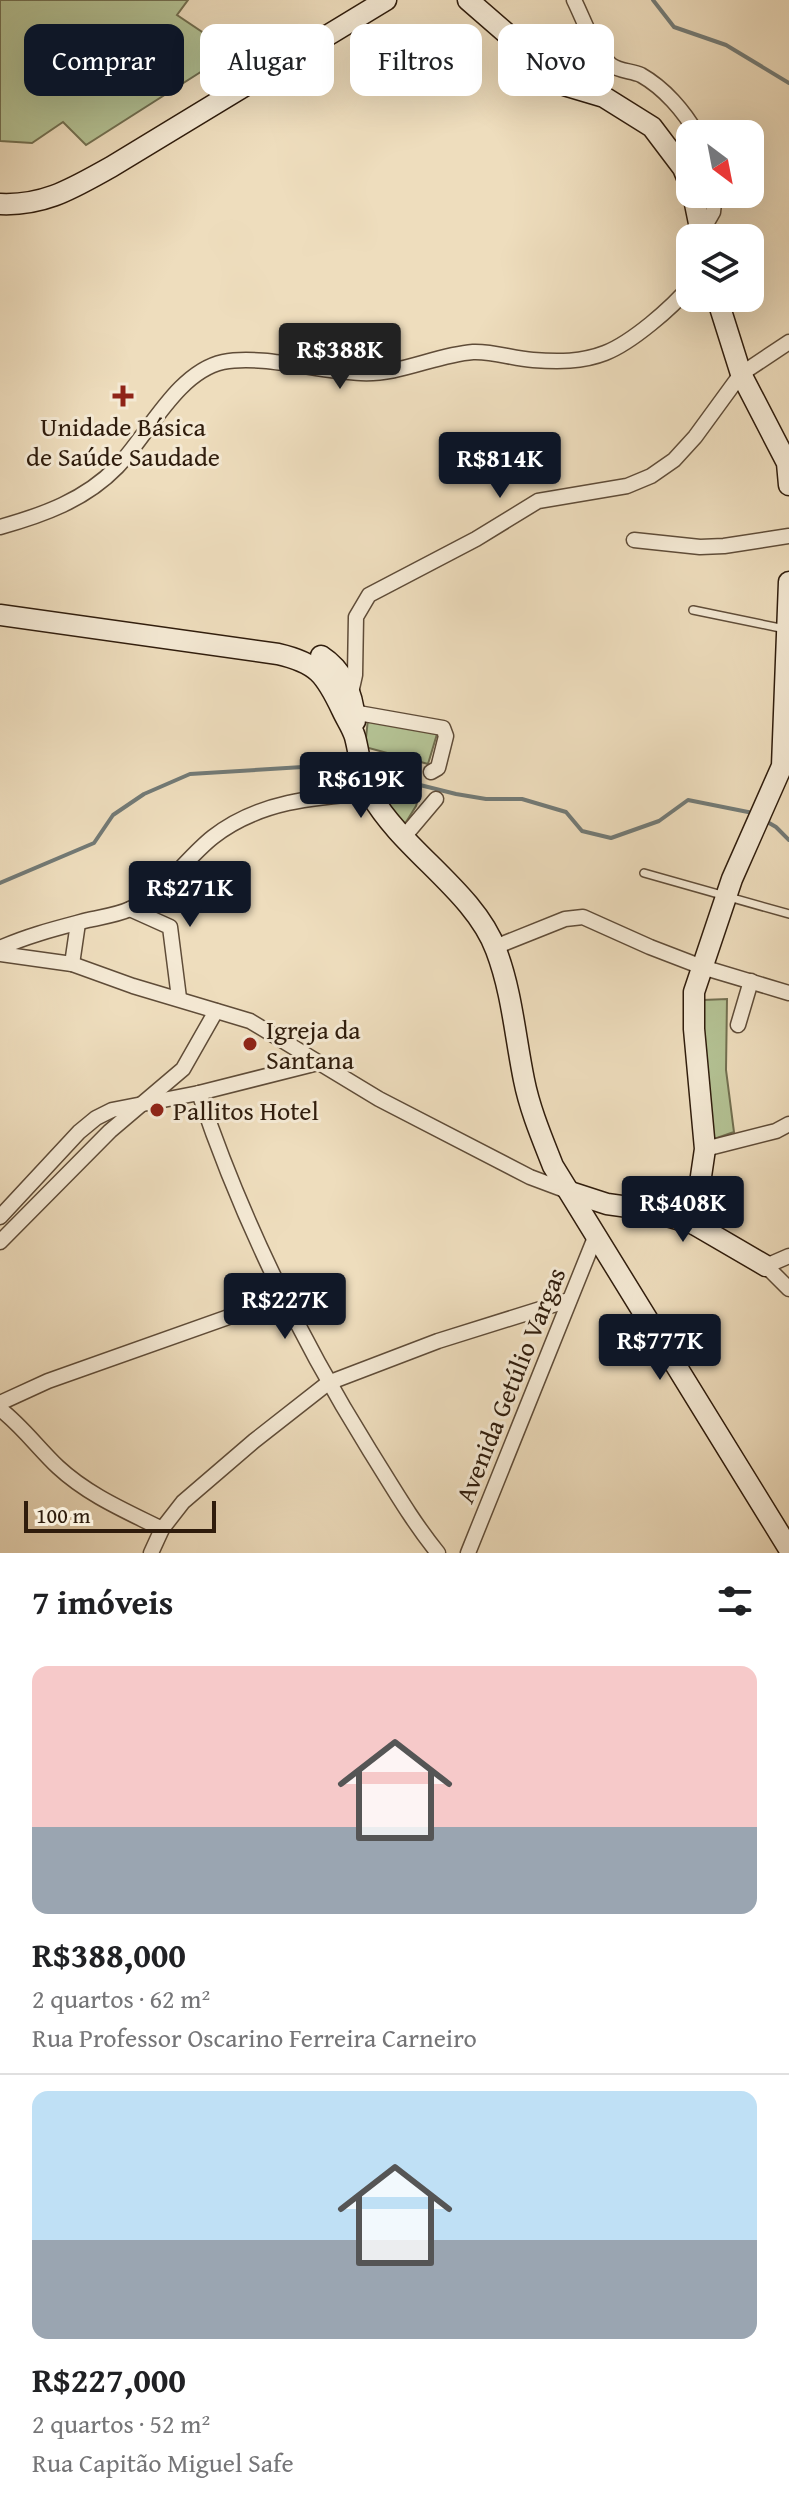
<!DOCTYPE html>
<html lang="pt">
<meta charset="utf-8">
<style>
:root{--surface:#fff;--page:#f2f2f2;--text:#202124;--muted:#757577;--line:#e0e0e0;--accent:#111827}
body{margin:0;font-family:"Gentium Book Plus",serif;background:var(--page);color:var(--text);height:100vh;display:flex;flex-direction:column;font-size:30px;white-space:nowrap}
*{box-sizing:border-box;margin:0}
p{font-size:26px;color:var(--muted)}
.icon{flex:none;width:44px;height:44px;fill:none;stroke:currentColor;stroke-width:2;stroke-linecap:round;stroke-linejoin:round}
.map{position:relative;height:1553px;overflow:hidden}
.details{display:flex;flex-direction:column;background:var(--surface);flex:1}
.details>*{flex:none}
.banner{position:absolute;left:24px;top:24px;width:742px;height:72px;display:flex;gap:16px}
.needle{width:52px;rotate:148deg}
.tools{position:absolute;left:676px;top:120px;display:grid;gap:16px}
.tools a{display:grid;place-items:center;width:88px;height:88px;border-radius:16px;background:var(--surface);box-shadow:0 8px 32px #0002;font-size:40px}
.scale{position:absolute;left:24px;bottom:20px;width:192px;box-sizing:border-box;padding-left:8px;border:4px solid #2f1c0c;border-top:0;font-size:22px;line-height:28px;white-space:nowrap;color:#2f1c0c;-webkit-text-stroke:6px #f4e9d4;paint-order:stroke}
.price{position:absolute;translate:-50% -68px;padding:0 18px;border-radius:8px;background:var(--accent);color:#fff;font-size:26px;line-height:52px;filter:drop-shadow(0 2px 4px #0008)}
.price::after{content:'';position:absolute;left:50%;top:48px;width:24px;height:18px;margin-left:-12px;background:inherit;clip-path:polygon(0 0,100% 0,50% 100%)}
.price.current{background:#222;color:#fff}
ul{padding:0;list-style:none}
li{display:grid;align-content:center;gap:16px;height:424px;padding:0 32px}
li+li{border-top:2px solid var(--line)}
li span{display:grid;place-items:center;height:248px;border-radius:16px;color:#555}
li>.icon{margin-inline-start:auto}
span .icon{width:144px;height:144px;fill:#fffc;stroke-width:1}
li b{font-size:34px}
h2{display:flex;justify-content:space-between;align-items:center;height:96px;padding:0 32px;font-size:34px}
.tag{padding:0 28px;border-radius:16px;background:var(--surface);box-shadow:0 8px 32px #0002;font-size:28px;line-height:72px}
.tag.current{background:var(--accent);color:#fff}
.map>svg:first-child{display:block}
.green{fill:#b4c294;stroke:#726f50;stroke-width:2}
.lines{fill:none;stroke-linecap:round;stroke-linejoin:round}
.stream{stroke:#727a76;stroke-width:4}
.lane-casing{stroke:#5f4c38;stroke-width:10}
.street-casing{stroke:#5f4c38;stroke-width:17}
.secondary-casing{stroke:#2f1c0c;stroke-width:23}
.lane{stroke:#f4e9d4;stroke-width:7}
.street{stroke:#f4e9d4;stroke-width:14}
.secondary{stroke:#f4e9d4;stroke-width:20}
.poi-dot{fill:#8f2418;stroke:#f4e9d4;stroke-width:3}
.labels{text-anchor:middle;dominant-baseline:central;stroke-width:6;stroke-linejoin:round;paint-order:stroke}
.poi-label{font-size:26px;fill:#2f1c0c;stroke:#f4e9d4;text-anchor:start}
.street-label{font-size:26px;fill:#2f1c0c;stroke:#f4e9d4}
</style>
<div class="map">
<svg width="789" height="1553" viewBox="0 0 789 1553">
<rect width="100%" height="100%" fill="#eeddbd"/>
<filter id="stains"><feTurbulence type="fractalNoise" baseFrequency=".0025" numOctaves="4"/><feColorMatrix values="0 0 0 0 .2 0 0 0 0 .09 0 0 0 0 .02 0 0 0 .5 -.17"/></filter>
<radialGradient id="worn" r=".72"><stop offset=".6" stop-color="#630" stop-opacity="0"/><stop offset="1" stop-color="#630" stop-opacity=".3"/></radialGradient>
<!-- green -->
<g class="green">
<path d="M 0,0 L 188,0 L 177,15 L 232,52 L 86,145 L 63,122 L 32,143 L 0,141 Z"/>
<path d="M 368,719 L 437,734 L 428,764 L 365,747 Z"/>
<path d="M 371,775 L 421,788 L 416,806 L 403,827 L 388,807 Z"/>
<path d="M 727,999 L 726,1070 L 734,1132 L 711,1140 L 704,1074 L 703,1000 Z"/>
</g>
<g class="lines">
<!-- stream -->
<g class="stream">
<path d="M 653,0 L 674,27 L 726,45 L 789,83"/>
<path d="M 368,772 L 456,794 L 486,799 L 522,799 L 566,812 L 582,831 L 611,838 L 659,821 L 688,800 L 753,813"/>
<path d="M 764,820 L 776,827 L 789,840"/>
<path d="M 0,883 L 94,843 L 113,815 L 144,794 L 190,774 L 319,766 L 356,769"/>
</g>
<defs>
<g id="lane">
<path d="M 693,610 L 785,629"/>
<path d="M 644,873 L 789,914"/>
</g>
<g id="street">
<path d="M 574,0 C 584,20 594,51 611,65 C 619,71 632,71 641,75 C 664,88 684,111 697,134"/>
<path d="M 701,233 L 713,212 L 715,194"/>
<path d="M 0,527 C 43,515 85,500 117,467 C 148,435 177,372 223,362 C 262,354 319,372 361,373 C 400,375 435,355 473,352 C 493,351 514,359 533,360 C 558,362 582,362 605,353 C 631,343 672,308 690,286"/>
<path d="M 634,540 L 700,547 L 724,546 L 789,536"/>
<path d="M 351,693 L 355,675 L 356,617 L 369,595 L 476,539 L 538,501 L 627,486 L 651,476 L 674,460 L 695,437 L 741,374 L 789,342"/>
<path d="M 347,711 L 443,728 L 446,736 L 438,768 L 431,772"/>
<path d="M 403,838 L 436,799"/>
<path d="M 130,909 L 170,927 L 179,998"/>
<path d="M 495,947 L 565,919 L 583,917 L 650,947 L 702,967 L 789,993"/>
<path d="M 0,948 C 29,935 58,928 88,920 C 101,917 117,915 130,909 C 164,894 185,859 213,837 C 259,801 315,797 370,793"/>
<path d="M 0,954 L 72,964 L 133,986 L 250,1021 L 379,1099 L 530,1177 L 570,1192"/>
<path d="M 72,964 L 78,923"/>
<path d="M 738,1025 L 751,981"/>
<path d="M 199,1093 C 241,1218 301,1340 370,1451 C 392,1486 412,1521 438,1553"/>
<path d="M 705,1149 L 776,1131 L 789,1124"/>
<path d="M 0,1217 L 79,1132 L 96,1118 L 112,1110 L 199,1093 L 318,1063"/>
<path d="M 0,1242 L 110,1131 L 183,1069 L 216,1011"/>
<path d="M 789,1256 L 766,1266 L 789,1289"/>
<path d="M 0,1403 L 48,1381 L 285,1297"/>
<path d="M 0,1409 C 22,1426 38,1448 58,1467 C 88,1495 126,1511 162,1529"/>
<path d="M 151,1553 L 162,1529 L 183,1502 L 254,1441 L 328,1383 L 438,1341 L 569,1300"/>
<path d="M 468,1553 L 596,1235"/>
</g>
<g id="secondary">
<path d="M 468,0 L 567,86 L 604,97 L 652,127 L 683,168 L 690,185"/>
<path d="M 693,194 L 702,238"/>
<path d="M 0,204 C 45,206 73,188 111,167 L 386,0"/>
<path d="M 717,298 L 741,374 L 787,463 L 789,485"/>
<path d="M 0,615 L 278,654 C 317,663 325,674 342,710 C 346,719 352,727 355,737 C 360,756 361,777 371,795 C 403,851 474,891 496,950 C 512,992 515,1036 524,1080 C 530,1110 542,1138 553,1166 L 789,1549"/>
<path d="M 321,656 C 344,671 353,694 355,721"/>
<path d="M 570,1192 L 607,1204 L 643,1209 L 694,1224 L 766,1266"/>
<path d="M 694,1224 L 705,1149 L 694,1029 L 694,992 L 732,879 L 782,766 L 789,582"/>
</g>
</defs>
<!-- lane casing -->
<use href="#lane" class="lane-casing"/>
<!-- street casing -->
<use href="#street" class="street-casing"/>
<!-- secondary casing -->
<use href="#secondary" class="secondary-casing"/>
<!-- lane -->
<use href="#lane" class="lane"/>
<!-- street -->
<use href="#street" class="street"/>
<!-- secondary -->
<use href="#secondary" class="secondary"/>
</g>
<!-- markers -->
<g class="poi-dot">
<path d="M119 384h8v8h8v8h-8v8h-8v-8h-8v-8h8z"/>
<circle cx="250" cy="1044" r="8"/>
<circle cx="157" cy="1110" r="8"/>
</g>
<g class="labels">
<!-- poi labels -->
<g class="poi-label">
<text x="123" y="426" text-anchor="middle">Unidade Básica<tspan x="123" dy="30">de Saúde Saudade</tspan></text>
<text x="266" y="1029">Igreja da<tspan x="266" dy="30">Santana</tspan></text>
<text x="173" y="1110">Pallitos Hotel</text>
</g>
<!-- street labels -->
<g class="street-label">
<text transform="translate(510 1385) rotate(-68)">Avenida Getúlio Vargas</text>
</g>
</g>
<rect width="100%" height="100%" filter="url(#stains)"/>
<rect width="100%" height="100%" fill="url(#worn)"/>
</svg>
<div class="tools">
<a><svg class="needle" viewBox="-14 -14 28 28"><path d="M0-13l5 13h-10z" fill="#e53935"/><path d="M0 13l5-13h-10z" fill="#757577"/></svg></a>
<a><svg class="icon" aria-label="layers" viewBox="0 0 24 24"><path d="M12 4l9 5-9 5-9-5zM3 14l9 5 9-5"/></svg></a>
</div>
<div class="scale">100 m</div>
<b class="price current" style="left:340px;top:391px">R$388K</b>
<b class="price" style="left:500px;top:500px">R$814K</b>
<b class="price" style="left:361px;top:820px">R$619K</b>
<b class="price" style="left:190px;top:929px">R$271K</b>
<b class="price" style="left:683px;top:1244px">R$408K</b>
<b class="price" style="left:285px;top:1341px">R$227K</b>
<b class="price" style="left:660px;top:1382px">R$777K</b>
<div class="banner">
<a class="tag current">Comprar</a>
<a class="tag">Alugar</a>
<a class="tag">Filtros</a>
<a class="tag">Novo</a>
</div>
</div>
<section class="details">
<h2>7 imóveis<svg class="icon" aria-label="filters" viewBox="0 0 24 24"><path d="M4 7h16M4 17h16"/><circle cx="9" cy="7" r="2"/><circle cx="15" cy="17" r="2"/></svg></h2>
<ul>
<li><span style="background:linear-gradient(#f6c9c9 65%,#9aa5b1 0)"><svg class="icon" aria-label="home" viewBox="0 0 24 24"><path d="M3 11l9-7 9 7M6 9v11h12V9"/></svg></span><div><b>R$388,000</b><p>2 quartos · 62 m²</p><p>Rua Professor Oscarino Ferreira Carneiro</p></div></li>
<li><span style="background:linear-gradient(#bfe0f5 60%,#9aa5b1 0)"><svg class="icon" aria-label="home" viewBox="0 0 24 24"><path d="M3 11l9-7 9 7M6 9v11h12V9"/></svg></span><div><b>R$227,000</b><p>2 quartos · 52 m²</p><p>Rua Capitão Miguel Safe</p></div></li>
</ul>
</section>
